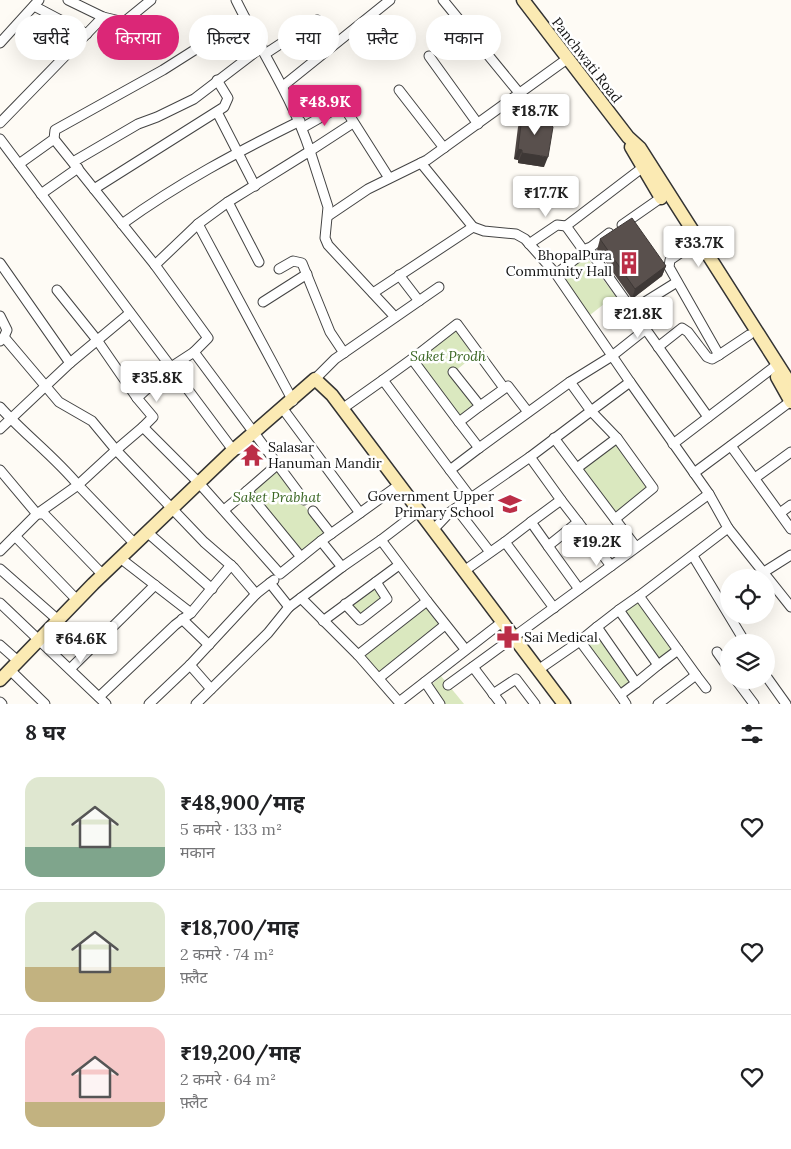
<!DOCTYPE html>
<html lang="hi">
<meta charset="utf-8">
<style>
:root{--surface:#fff;--page:#f2f2f2;--text:#202124;--muted:#757577;--line:#e0e0e0;--accent:#db2777}
body{margin:0;font-family:Lora,"Noto Sans Devanagari",serif;background:var(--page);color:var(--text);height:100vh;display:flex;flex-direction:column;font-size:19px;white-space:nowrap}
*{box-sizing:border-box;margin:0}
p{font-size:16px;color:var(--muted)}
.icon{flex:none;width:28px;height:28px;fill:none;stroke:currentColor;stroke-width:2;stroke-linecap:round;stroke-linejoin:round}
.map{position:relative;height:704px;overflow:hidden}
.details{display:flex;flex-direction:column;background:var(--surface);flex:1}
.details>*{flex:none}
.top-card{position:absolute;left:15px;top:15px;width:500px;height:45px;display:flex;gap:10px}
.buttons{position:absolute;left:720px;top:569px;display:grid;gap:10px}
.buttons a{display:grid;place-items:center;width:55px;height:55px;border-radius:50%;background:var(--surface);box-shadow:0 5px 20px #0002;font-size:25px}
.price{position:absolute;translate:-50% -42px;padding:0 11px;border-radius:5px;background:#fff;color:#222;font-size:16px;line-height:32px;filter:drop-shadow(0 1px 2px #0008)}
.price::after{content:'';position:absolute;left:50%;top:30px;width:15px;height:11px;margin-left:-8px;background:inherit;clip-path:polygon(0 0,100% 0,50% 100%)}
.price.selected{background:var(--accent);color:#fff}
ul{padding:0;list-style:none}
li{display:flex;align-items:center;gap:15px;height:125px;padding:0 25px}
li+li{border-top:1px solid var(--line)}
li span{display:grid;place-items:center;flex:none;width:140px;height:100px;border-radius:15px;color:#555}
li>.icon{margin-inline-start:auto}
span .icon{width:60px;height:60px;fill:#fffc;stroke-width:1}
li b{font-size:21px}
h2{display:flex;justify-content:space-between;align-items:center;height:60px;padding:0 25px;font-size:21px}
.tag{padding:0 18px;border-radius:22px;background:var(--surface);box-shadow:0 5px 20px #0002;font-size:18px;line-height:45px}
.tag.selected{background:var(--accent);color:#fff}
.map>svg:first-child{display:block}
.green{fill:#dae8bf}
.lines{fill:none;stroke-linecap:round;stroke-linejoin:round}
.street-casing{stroke:#444;stroke-width:11}
.secondary-casing{stroke:#333;stroke-width:15}
.street{stroke:#fff;stroke-width:9}
.secondary{stroke:#fbeab3;stroke-width:12}
.wall{fill:#4d4542}
.shaded-wall{fill:#3e3836}
.building{fill:#59504d;stroke:#3e3836}
.labels{text-anchor:middle;dominant-baseline:central;stroke-width:5;stroke-linejoin:round;paint-order:stroke}
.street-label{font-size:14px;fill:#111;stroke:#fff}
.poi-label{font-size:14px;fill:#111;stroke:#fff;text-anchor:end}
.park-label{font-size:14px;font-style:italic;fill:#3a6623;stroke:#fff}
</style>
<div class="map">
<svg width="791" height="704" viewBox="0 0 791 704">
<rect width="100%" height="100%" fill="#fefbf5"/>
<!-- green -->
<g class="green">
<path d="M 584,254 L 623,306 L 612,315 L 604,304 L 590,315 L 559,274 Z"/>
<path d="M 457,328 L 478,353 L 450,375 L 475,407 L 459,419 L 415,359 Z"/>
<path d="M 616,443 L 649,487 L 615,515 L 582,469 Z"/>
<path d="M 277,470 L 326,534 L 302,552 L 251,492 Z"/>
<path d="M 375,583 L 385,598 L 358,616 L 349,604 Z"/>
<path d="M 638,599 L 675,649 L 659,662 L 623,612 Z"/>
<path d="M 424,603 L 441,624 L 380,674 L 363,656 Z"/>
<path d="M 596,631 L 633,682 L 620,692 L 584,642 Z"/>
<path d="M 441,676 L 464,704 L 443,704 L 430,686 Z"/>
</g>
<g class="lines">
<defs>
<g id="street">
<path d="M 68,0 L 103,17 L 124,22 L 151,0"/>
<path d="M 236,0 C 261,51 292,97 310,151 L 353,123"/>
<path d="M 443,0 L 520,94"/>
<path d="M 34,6 L 87,34"/>
<path d="M 0,43 L 39,0"/>
<path d="M 265,54 L 317,20"/>
<path d="M 429,56 L 478,124"/>
<path d="M 283,86 L 390,0"/>
<path d="M 399,90 L 444,148"/>
<path d="M 217,112 L 255,186"/>
<path d="M 0,123 L 103,17"/>
<path d="M 302,128 L 337,108 L 344,107 L 389,178"/>
<path d="M 0,139 L 171,367 L 137,398 L 153,417 L 143,427"/>
<path d="M 54,139 L 155,265"/>
<path d="M 73,162 L 138,124 L 157,117 L 194,99 L 262,47"/>
<path d="M 421,163 L 473,227 L 484,231 L 516,234 L 525,239 L 556,274 L 630,382"/>
<path d="M 19,164 L 54,139 L 55,130 L 163,70 L 245,18"/>
<path d="M 94,189 L 224,107 L 228,98 L 217,80"/>
<path d="M 41,194 L 78,168"/>
<path d="M 228,202 L 259,262"/>
<path d="M 328,216 L 368,189 L 427,160 L 567,59"/>
<path d="M 122,224 C 179,183 237,152 300,121"/>
<path d="M 622,225 L 665,195"/>
<path d="M 529,244 L 557,225 L 566,226"/>
<path d="M 692,245 L 670,260 L 669,267 L 719,355 L 749,335"/>
<path d="M 588,248 L 708,417"/>
<path d="M 584,251 L 566,226 L 642,168"/>
<path d="M 0,263 L 70,363"/>
<path d="M 279,269 L 293,261 L 302,263 L 330,332 L 344,353"/>
<path d="M 556,274 L 609,233"/>
<path d="M 399,275 L 419,301"/>
<path d="M 57,290 L 97,340 L 137,398"/>
<path d="M 373,293 L 473,227"/>
<path d="M 263,302 L 307,274"/>
<path d="M 632,310 L 677,282"/>
<path d="M 0,316 L 7,330 L 4,337"/>
<path d="M 0,341 L 4,337 L 59,402 L 92,421 L 116,450 L 78,485 L 135,544"/>
<path d="M 658,347 L 682,328 L 688,332 L 707,357 L 712,359 L 719,355"/>
<path d="M 194,352 L 208,338 L 155,265 L 198,224"/>
<path d="M 412,359 L 457,324 L 504,388"/>
<path d="M 453,372 L 480,406 L 459,422 L 479,448 L 570,382 L 591,411 L 530,457 L 561,500 L 531,522 L 548,546 L 578,522 L 611,566 L 709,494 L 728,528 L 639,596 L 678,650 L 658,665 L 619,610 L 597,627 L 636,683 L 620,695 L 580,641 L 538,670"/>
<path d="M 315,379 L 335,359 L 439,287"/>
<path d="M 570,382 L 612,356 L 646,329"/>
<path d="M 293,401 L 198,224 L 228,202 L 310,151 L 328,207 L 325,238 L 328,245 L 395,317"/>
<path d="M 480,406 L 508,386 L 528,412"/>
<path d="M 0,407 C 25,435 54,456 78,485 L 37,514 L 0,551"/>
<path d="M 283,409 L 360,513"/>
<path d="M 342,409 L 383,380"/>
<path d="M 0,429 L 70,363 L 130,313"/>
<path d="M 554,438 L 636,547"/>
<path d="M 617,438 L 591,411 L 630,382 L 709,494"/>
<path d="M 673,444 L 778,364"/>
<path d="M 731,446 L 791,529"/>
<path d="M 233,450 L 171,367 L 194,352 L 304,500"/>
<path d="M 278,464 L 247,491 L 301,557"/>
<path d="M 577,468 L 617,438 L 653,488 L 615,519"/>
<path d="M 0,470 L 37,514 L 44,514 L 103,575"/>
<path d="M 450,470 L 383,380 L 412,359 L 459,422"/>
<path d="M 694,473 L 791,401"/>
<path d="M 755,478 L 791,452"/>
<path d="M 471,498 L 530,457"/>
<path d="M 561,500 L 578,522"/>
<path d="M 456,508 L 490,552"/>
<path d="M 224,510 L 247,491"/>
<path d="M 313,511 L 331,534"/>
<path d="M 419,511 L 381,540 L 427,601 L 358,655 L 399,702 L 502,622"/>
<path d="M 780,513 L 791,505"/>
<path d="M 531,522 L 505,542 L 554,608"/>
<path d="M 728,528 L 791,607"/>
<path d="M 433,530 L 450,512 L 471,498 L 450,470 L 479,448"/>
<path d="M 147,532 L 212,589"/>
<path d="M 15,536 L 77,600"/>
<path d="M 381,540 L 342,567 L 321,541 L 399,485"/>
<path d="M 548,546 L 579,589"/>
<path d="M 693,556 L 745,642"/>
<path d="M 120,558 L 191,613"/>
<path d="M 0,569 L 58,620"/>
<path d="M 464,571 L 505,542"/>
<path d="M 764,572 L 791,555"/>
<path d="M 274,580 L 270,583 L 289,607 L 342,567"/>
<path d="M 270,583 L 256,594 L 234,568 L 204,542 L 116,450 L 143,427 L 199,483 L 280,574 L 321,541"/>
<path d="M 301,598 L 358,655"/>
<path d="M 427,601 L 465,649"/>
<path d="M 0,603 L 106,704"/>
<path d="M 345,604 L 360,620 L 387,599 L 376,582"/>
<path d="M 619,610 L 639,596"/>
<path d="M 182,619 L 209,645"/>
<path d="M 323,621 L 399,565"/>
<path d="M 580,641 L 597,627"/>
<path d="M 0,645 L 18,661"/>
<path d="M 678,650 L 696,675"/>
<path d="M 717,652 L 729,669"/>
<path d="M 190,665 L 211,689"/>
<path d="M 473,667 L 501,704"/>
<path d="M 70,669 L 155,585"/>
<path d="M 10,670 L 45,704"/>
<path d="M 766,676 L 786,704"/>
<path d="M 379,678 L 445,625"/>
<path d="M 736,680 L 754,704"/>
<path d="M 425,682 L 440,704"/>
<path d="M 636,683 L 658,665"/>
<path d="M 448,685 L 611,566"/>
<path d="M 493,694 L 516,679 L 535,704"/>
<path d="M 620,695 L 626,704"/>
<path d="M 99,697 L 175,625 L 191,613 L 231,565"/>
<path d="M 0,702 L 2,704"/>
<path d="M 149,704 L 190,665 L 256,594"/>
<path d="M 196,704 L 268,633 L 289,607"/>
<path d="M 658,704 L 696,675 L 706,688"/>
</g>
<g id="secondary">
<path d="M 523,0 L 628,137 L 640,148 L 791,385"/>
<path d="M 631,147 L 661,198"/>
<path d="M 777,377 L 791,402"/>
<path d="M 0,680 L 93,584 L 230,453 L 315,379 L 332,395 L 564,704"/>
</g>
</defs>
<!-- street casing -->
<use href="#street" class="street-casing"/>
<!-- secondary casing -->
<use href="#secondary" class="secondary-casing"/>
<!-- street -->
<use href="#street" class="street"/>
<!-- secondary -->
<use href="#secondary" class="secondary"/>
</g>
<!-- wall -->
<g class="wall">
<path d="M 526,114 L 544,167 L 518,163 L 518,160 L 514,159 L 518,127 L 522,117 L 525,117 Z"/>
<path d="M 600,239 L 666,266 L 662,276 L 632,299 L 597,250 Z"/>
</g>
<!-- shaded-wall -->
<g class="shaded-wall">
<path d="M 518,149 L 522,150 L 518,160 L 514,159 Z"/>
<path d="M 522,153 L 548,157 L 544,167 L 518,163 Z"/>
<path d="M 666,266 L 662,276 L 632,299 L 635,289 Z"/>
</g>
<!-- building -->
<g class="building">
<path d="M 526,114 L 545,117 L 553,127 L 548,157 L 522,153 L 522,150 L 518,149 L 522,117 L 526,118 Z"/>
<path d="M 632,218 L 666,266 L 635,289 L 600,239 Z"/>
</g>
<!-- icons -->
<defs>
<symbol id="building-bare" viewBox="-9 -9 18 18"><path d="M-4-6H4V6H1V3H-1V6H-4ZM-2.5-4.3h1.7v1.8h-1.7ZM.8-4.3h1.7v1.8H.8ZM-2.5-1h1.7V.8h-1.7ZM.8-1h1.7V.8H.8Z" fill="#bb2e47" stroke="#fff" stroke-width="2.5" paint-order="stroke"/></symbol>
<symbol id="temple-bare" viewBox="-9 -9 18 18"><path d="M0-6L5-2H3V0L6.5 2.5H4V6H1.5V3h-3V6H-4V2.5H-6.5L-3 0V-2H-5Z" fill="#bb2e47" stroke="#fff" stroke-width="2.5" paint-order="stroke"/></symbol>
<symbol id="school-bare" viewBox="-9 -9 18 18"><path d="M0-5L7-2L0 1L-7-2ZM-4 1L0 2.5L4 1V4Q0 6-4 4Z" fill="#bb2e47" stroke="#fff" stroke-width="2.5" paint-order="stroke"/></symbol>
<symbol id="pharmacy-bare" viewBox="-9 -9 18 18"><path d="M-2-6h4v4h4v4h-4v4h-4v-4h-4v-4h4Z" fill="#bb2e47" stroke="#fff" stroke-width="2.5" paint-order="stroke"/></symbol>
</defs>
<g fill-rule="evenodd">
<use href="#building-bare" x="613" y="247" width="32" height="32"/>
<use href="#temple-bare" x="236" y="439" width="32" height="32"/>
<use href="#school-bare" x="494" y="488" width="32" height="32"/>
<use href="#pharmacy-bare" x="492" y="621" width="32" height="32"/>
</g>
<g class="labels">
<!-- street labels -->
<g class="street-label">
<text transform="translate(587 60) rotate(52)">Panchwati Road</text>
</g>
<!-- poi labels -->
<g class="poi-label">
<text x="612" y="255">BhopalPura<tspan x="612" dy="16">Community Hall</tspan></text>
<text x="268" y="447" text-anchor="start">Salasar<tspan x="268" dy="16">Hanuman Mandir</tspan></text>
<text x="494" y="496">Government Upper<tspan x="494" dy="16">Primary School</tspan></text>
<text x="524" y="637" text-anchor="start">Sai Medical</text>
</g>
<!-- park labels -->
<g class="park-label">
<text x="448" y="356">Saket Prodh</text>
<text x="277" y="497">Saket Prabhat</text>
</g>
</g>
</svg>
<div class="buttons">
<a><svg class="icon" aria-label="locate" viewBox="0 0 24 24"><circle cx="12" cy="12" r="6"/><path d="M12 2v4M12 18v4M2 12h4M18 12h4"/></svg></a>
<a><svg class="icon" aria-label="layers" viewBox="0 0 24 24"><path d="M12 4l9 5-9 5-9-5zM3 14l9 5 9-5"/></svg></a>
</div>
<b class="price selected" style="left:325px;top:127px">₹48.9K</b>
<b class="price" style="left:535px;top:136px">₹18.7K</b>
<b class="price" style="left:546px;top:218px">₹17.7K</b>
<b class="price" style="left:699px;top:268px">₹33.7K</b>
<b class="price" style="left:638px;top:339px">₹21.8K</b>
<b class="price" style="left:157px;top:403px">₹35.8K</b>
<b class="price" style="left:597px;top:567px">₹19.2K</b>
<b class="price" style="left:81px;top:664px">₹64.6K</b>
<div class="top-card">
<a class="tag">खरीदें</a>
<a class="tag selected">किराया</a>
<a class="tag">फ़िल्टर</a>
<a class="tag">नया</a>
<a class="tag">फ़्लैट</a>
<a class="tag">मकान</a>
</div>
</div>
<section class="details">
<h2>8 घर<svg class="icon" aria-label="filters" viewBox="0 0 24 24"><path d="M4 7h16M4 17h16"/><circle cx="9" cy="7" r="2"/><circle cx="15" cy="17" r="2"/></svg></h2>
<ul>
<li><span style="background:linear-gradient(#dfe7d0 70%,#7fa58c 0)"><svg class="icon" aria-label="home" viewBox="0 0 24 24"><path d="M3 11l9-7 9 7M6 9v11h12V9"/></svg></span><div><b>₹48,900/माह</b><p>5 कमरे · 133 m²</p><p>मकान</p></div><svg class="icon" aria-label="heart" viewBox="0 0 24 24"><path d="M12 20l-8-8c-3-5 5-10 8-4 3-6 11-1 8 4z"/></svg></li>
<li><span style="background:linear-gradient(#dfe7d0 65%,#c2b280 0)"><svg class="icon" aria-label="home" viewBox="0 0 24 24"><path d="M3 11l9-7 9 7M6 9v11h12V9"/></svg></span><div><b>₹18,700/माह</b><p>2 कमरे · 74 m²</p><p>फ़्लैट</p></div><svg class="icon" aria-label="heart" viewBox="0 0 24 24"><path d="M12 20l-8-8c-3-5 5-10 8-4 3-6 11-1 8 4z"/></svg></li>
<li><span style="background:linear-gradient(#f6c9c9 75%,#c2b280 0)"><svg class="icon" aria-label="home" viewBox="0 0 24 24"><path d="M3 11l9-7 9 7M6 9v11h12V9"/></svg></span><div><b>₹19,200/माह</b><p>2 कमरे · 64 m²</p><p>फ़्लैट</p></div><svg class="icon" aria-label="heart" viewBox="0 0 24 24"><path d="M12 20l-8-8c-3-5 5-10 8-4 3-6 11-1 8 4z"/></svg></li>
</ul>
</section>
